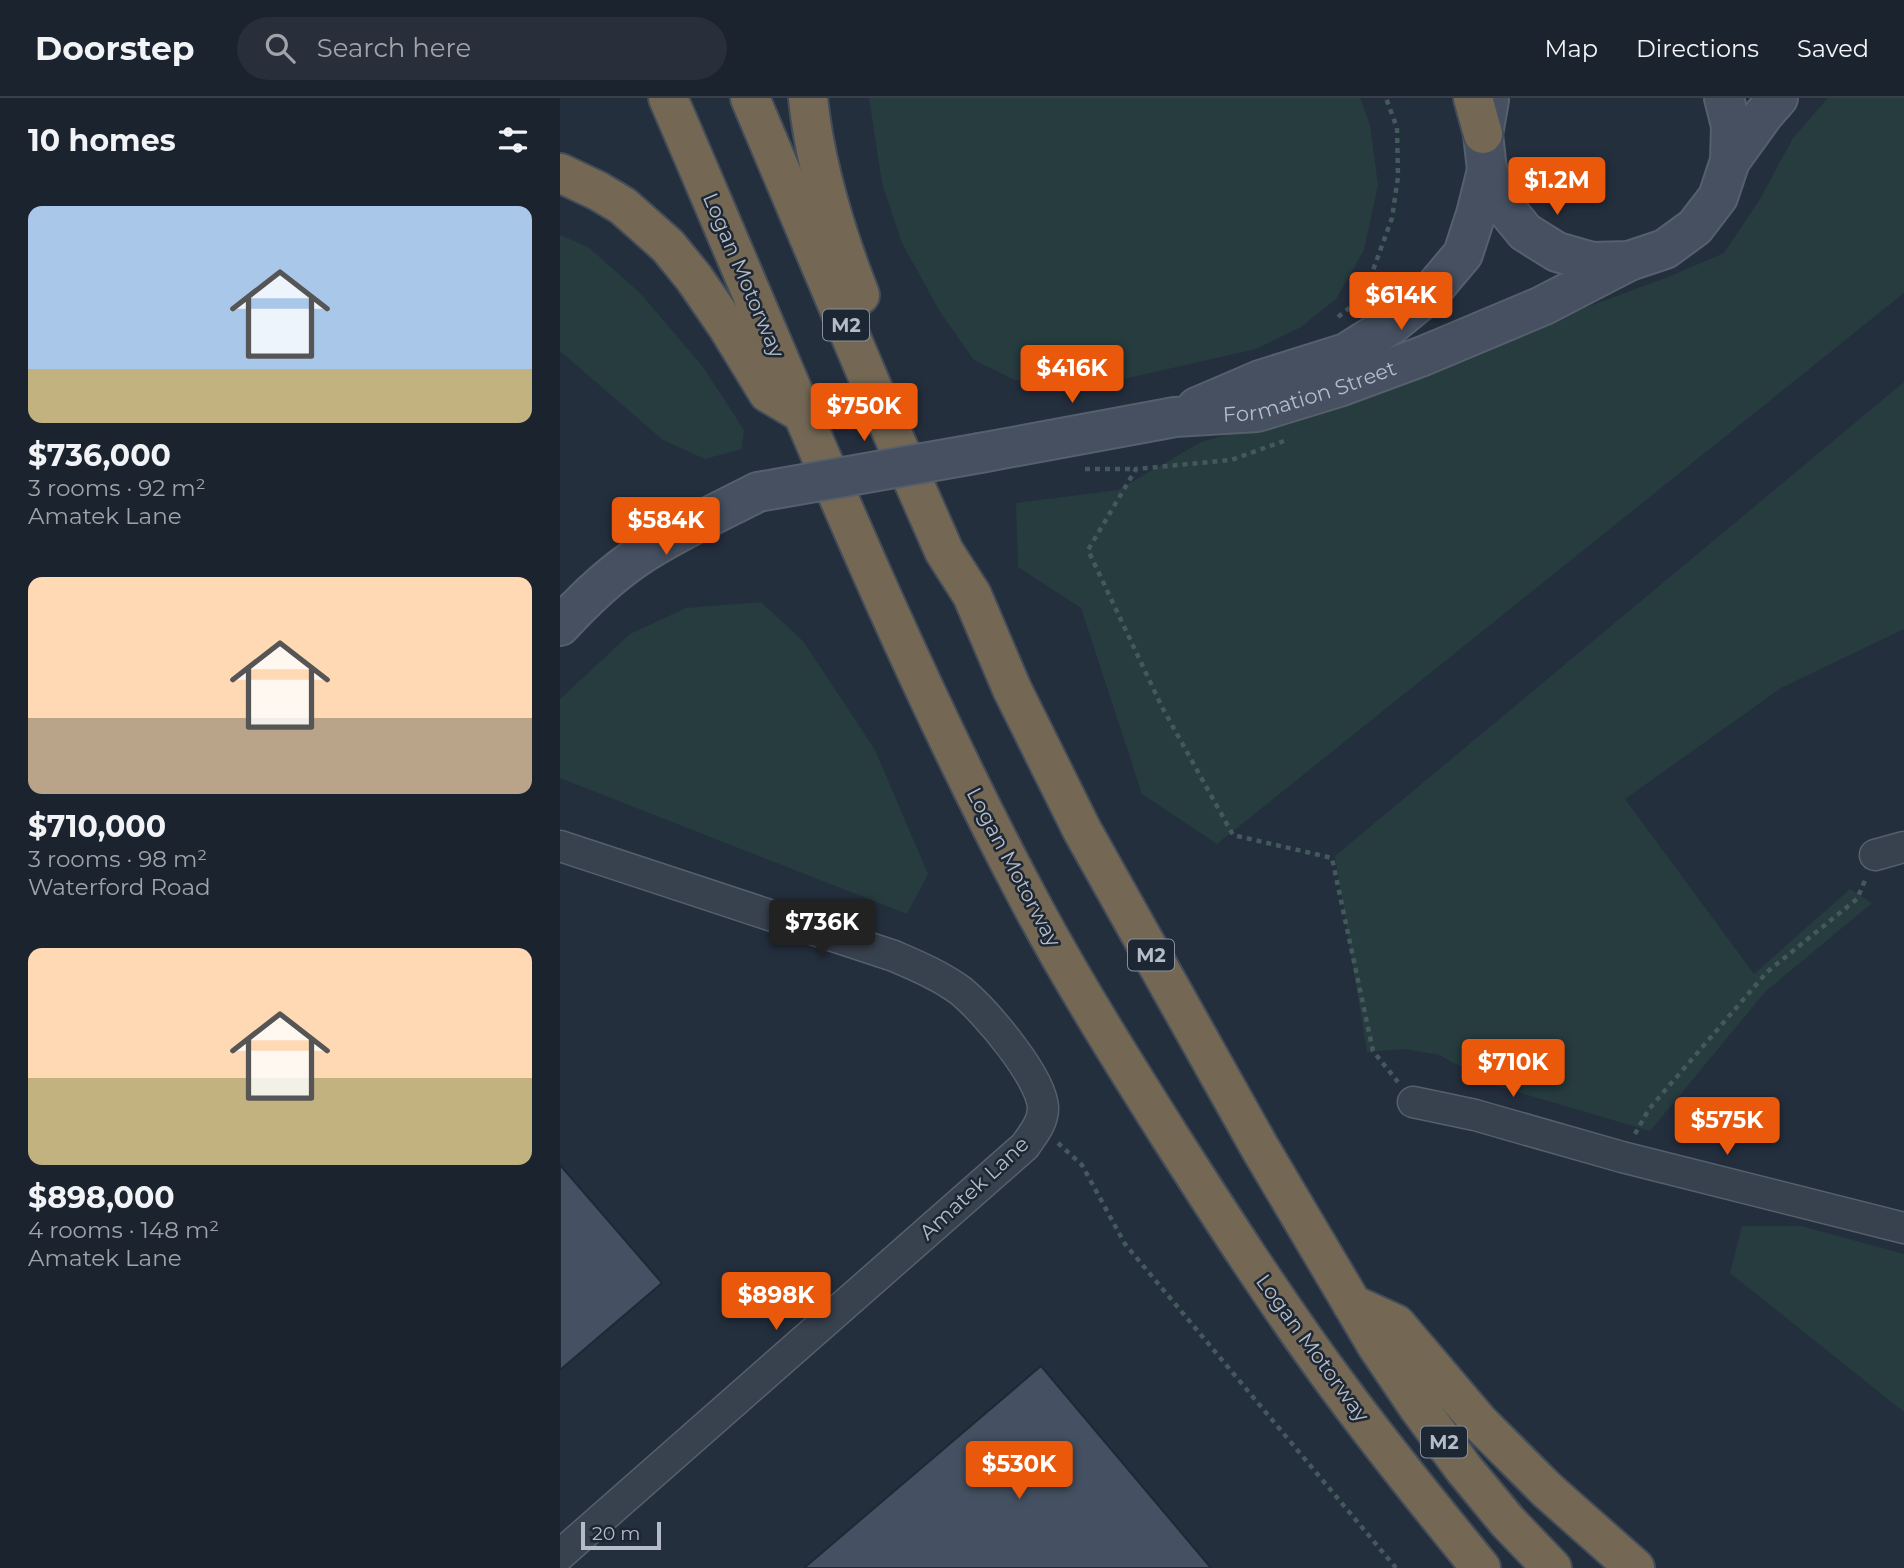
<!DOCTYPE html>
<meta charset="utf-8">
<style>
:root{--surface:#1b232e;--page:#282f3a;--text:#f1f3f6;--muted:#a0a4aa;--line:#39404a;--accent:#ea580c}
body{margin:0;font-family:Montserrat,sans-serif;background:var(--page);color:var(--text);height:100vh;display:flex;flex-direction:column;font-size:26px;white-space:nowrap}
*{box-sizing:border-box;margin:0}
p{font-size:23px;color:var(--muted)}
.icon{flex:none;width:38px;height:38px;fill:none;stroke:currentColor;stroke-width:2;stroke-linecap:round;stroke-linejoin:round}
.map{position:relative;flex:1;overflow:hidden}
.details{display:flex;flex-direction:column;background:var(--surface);width:560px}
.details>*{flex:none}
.scale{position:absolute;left:21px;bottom:18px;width:80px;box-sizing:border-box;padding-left:7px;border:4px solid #b4bcc9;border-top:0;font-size:19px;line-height:24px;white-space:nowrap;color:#b4bcc9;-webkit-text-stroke:5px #1d2633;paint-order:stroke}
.price{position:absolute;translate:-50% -60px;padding:0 16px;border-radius:7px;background:var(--accent);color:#fff;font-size:23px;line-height:46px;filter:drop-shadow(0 2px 4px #0008)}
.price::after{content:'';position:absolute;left:50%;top:42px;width:21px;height:16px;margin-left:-10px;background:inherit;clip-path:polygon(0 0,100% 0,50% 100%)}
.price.selected{background:#222;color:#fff}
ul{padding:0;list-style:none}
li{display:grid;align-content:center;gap:14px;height:371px;padding:0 28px}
li span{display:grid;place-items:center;height:217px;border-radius:14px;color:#555}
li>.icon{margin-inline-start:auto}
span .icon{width:126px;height:126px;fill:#fffc;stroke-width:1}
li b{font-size:30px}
h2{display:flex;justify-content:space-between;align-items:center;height:84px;padding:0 28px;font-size:30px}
header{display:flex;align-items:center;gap:42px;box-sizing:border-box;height:98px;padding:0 35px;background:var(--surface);border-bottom:2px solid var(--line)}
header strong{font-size:33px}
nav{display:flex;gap:38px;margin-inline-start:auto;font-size:24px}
.search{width:490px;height:63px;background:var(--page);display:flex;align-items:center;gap:18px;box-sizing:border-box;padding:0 24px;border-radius:38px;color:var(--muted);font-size:26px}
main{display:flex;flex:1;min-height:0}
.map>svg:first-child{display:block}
.green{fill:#263c3f}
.building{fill:#455162;stroke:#1f2835;stroke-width:2}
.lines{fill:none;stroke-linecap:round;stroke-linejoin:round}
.street-casing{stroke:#565f6c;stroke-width:33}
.secondary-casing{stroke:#565f6c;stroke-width:42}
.highway-casing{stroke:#434c59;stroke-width:42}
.path{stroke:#44595c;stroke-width:4.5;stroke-dasharray:5 5;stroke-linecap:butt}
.street{stroke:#38414e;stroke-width:30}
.secondary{stroke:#465061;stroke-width:38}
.highway{stroke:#746855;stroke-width:38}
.secondary-bridge-casing{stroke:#565f6c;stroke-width:42;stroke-linecap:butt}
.secondary-bridge{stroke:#465061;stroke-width:38}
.labels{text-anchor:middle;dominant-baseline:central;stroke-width:5;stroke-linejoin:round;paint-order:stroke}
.shield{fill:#1d2633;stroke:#878f9c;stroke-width:2}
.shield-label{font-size:19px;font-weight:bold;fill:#b4bcc9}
.street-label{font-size:21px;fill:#b4bcc9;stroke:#1d2633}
</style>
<header>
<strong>Doorstep</strong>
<div class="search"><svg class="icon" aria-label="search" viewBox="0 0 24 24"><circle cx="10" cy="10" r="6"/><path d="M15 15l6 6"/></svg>Search here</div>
<nav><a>Map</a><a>Directions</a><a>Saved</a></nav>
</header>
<main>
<section class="details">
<h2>10 homes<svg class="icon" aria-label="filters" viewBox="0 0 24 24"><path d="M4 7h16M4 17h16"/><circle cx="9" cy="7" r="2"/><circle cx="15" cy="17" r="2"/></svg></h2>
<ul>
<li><span style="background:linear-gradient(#a9c7e8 75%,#c2b280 0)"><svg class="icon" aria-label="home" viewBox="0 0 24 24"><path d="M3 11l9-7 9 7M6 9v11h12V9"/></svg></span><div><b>$736,000</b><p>3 rooms · 92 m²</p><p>Amatek Lane</p></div></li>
<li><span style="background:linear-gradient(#ffd9b3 65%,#b9a48a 0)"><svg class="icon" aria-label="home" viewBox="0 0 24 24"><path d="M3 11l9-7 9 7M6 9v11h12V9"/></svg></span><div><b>$710,000</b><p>3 rooms · 98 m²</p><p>Waterford Road</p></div></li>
<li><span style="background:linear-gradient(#ffd9b3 60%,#c2b280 0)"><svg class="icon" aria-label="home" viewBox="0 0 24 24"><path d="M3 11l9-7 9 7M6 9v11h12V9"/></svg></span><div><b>$898,000</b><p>4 rooms · 148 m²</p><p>Amatek Lane</p></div></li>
</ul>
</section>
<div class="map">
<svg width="1344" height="1470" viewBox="0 0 1344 1470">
<rect width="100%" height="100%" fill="#242f3e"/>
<!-- green -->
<g class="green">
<path d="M 309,0 L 800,0 L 810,27 L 818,87 L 804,152 L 776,201 L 741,229 L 696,251 L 555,283 L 455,282 L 414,262 L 380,214 L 342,145 L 322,85 Z"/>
<path d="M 1268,0 L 1344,0 L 1344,195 L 657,746 L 582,696 L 521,510 L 458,469 L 456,405 L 558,392 L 641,344 L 807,297 L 932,244 L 1108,179 L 1164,155 L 1200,101 L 1233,40 Z"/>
<path d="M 0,137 L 28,149 L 80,195 L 143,269 L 184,332 L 182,351 L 145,361 L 103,342 L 0,253 Z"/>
<path d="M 1344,284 L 1344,531 L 1221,590 L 1065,701 L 1194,876 L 1290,791 L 1312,805 L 1206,893 L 1090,1033 L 937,988 L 879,957 L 845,951 L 807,954 L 775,758 Z"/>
<path d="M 201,504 L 243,543 L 315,652 L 368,776 L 347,816 L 0,680 L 0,601 L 70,536 L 126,510 Z"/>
<path d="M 1182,1128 L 1241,1128 L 1344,1156 L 1344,1314 L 1170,1175 Z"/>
</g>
<!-- building -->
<g class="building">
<path d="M 0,1067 L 102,1185 L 0,1272 Z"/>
<path d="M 481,1268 L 651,1470 L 244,1470 Z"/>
</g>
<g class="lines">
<defs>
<g id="street">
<path d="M 0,748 L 334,858 C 357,868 381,878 401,893 C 425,913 482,979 483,1010 C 483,1025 473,1036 465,1048 L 0,1457"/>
<path d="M 1315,757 L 1344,749"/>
<path d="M 853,1004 L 915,1017 L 1062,1059 L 1344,1130"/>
</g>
<g id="secondary">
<path d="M 929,2 L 923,36 L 927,72 L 942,106 L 965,134 L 997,154 L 1032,164 L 1069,163 L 1105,151 L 1135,129 L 1158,99 L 1170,63 L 1171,28 L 1164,0"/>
<path d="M 1170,63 L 1204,16 L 1218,0"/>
<path d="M 637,309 L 700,282 L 786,255 L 832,226 L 871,194 L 903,156 L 916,116 L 927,72"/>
<path id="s1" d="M 420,355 L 615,319 L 697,314 L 779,289 L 863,258 L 982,208 L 1069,163"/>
<path d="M 0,528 C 22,504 49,478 77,459 C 115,434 157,415 198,394"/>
</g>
<g id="highway">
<path d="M 108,0 C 224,267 330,539 466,796 C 509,878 560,959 609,1037 C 662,1120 716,1204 774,1283 C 821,1347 871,1409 921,1470"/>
<path d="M 190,0 L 318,303 L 384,453 L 412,497 L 452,591 L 522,732 L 700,1050 L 817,1248 L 858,1309 L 904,1371 L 947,1423 L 992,1470"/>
<path d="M 248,0 C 255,68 275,133 300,197"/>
<path d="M 913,0 L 923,36"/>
<path d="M 0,75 L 38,93 L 63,108 L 108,148 L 134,180 L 167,228 L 208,295 L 235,311"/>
<path d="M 792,1206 L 836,1226 L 919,1324 L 987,1392 L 1075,1470"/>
</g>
</defs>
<!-- street casing -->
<use href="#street" class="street-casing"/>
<!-- secondary casing -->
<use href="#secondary" class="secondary-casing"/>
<!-- highway casing -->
<use href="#highway" class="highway-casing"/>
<!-- path -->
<g class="path">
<path d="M 778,219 L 788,211 L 812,175 L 832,120 L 838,79 L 837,30 L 826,0"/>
<path d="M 724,343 L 671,362 L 576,371 L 528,452 L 602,609 L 673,737 L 772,760 L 813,953 L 838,984"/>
<path d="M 525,371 L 576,371"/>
<path d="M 1075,1036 L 1089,1011 L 1207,874 L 1297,801 L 1306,780"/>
<path d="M 498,1045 L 522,1067 L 565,1146 L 836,1470"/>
</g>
<!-- street -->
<use href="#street" class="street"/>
<!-- secondary -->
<use href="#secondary" class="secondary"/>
<!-- highway -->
<use href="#highway" class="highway"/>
<defs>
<path id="secondary-bridge" d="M 198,394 L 420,355"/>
</defs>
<!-- secondary-bridge casing -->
<use href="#secondary-bridge" class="secondary-bridge-casing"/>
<!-- secondary-bridge -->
<use href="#secondary-bridge" class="secondary-bridge"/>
</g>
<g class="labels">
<!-- shield labels -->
<g class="shield">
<rect x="263" y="211.5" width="46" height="31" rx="5"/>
<rect x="568" y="841.5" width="46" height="31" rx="5"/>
<rect x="861" y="1328.5" width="46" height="31" rx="5"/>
</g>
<g class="shield-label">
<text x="286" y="227">M2</text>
<text x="591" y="857">M2</text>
<text x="884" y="1344">M2</text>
</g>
<!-- street labels -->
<g class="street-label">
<text transform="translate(184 177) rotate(67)">Logan Motorway</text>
<text stroke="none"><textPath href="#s1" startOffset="336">Formation Street</textPath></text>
<text transform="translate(454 769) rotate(62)">Logan Motorway</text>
<text transform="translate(414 1090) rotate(-43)">Amatek Lane</text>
<text transform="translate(753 1250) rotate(54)">Logan Motorway</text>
</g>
</g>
</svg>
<div class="scale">20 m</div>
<b class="price" style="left:997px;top:119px">$1.2M</b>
<b class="price" style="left:841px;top:234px">$614K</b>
<b class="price" style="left:512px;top:307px">$416K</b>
<b class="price" style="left:304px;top:345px">$750K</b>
<b class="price" style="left:106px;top:459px">$584K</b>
<b class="price selected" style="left:262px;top:861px">$736K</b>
<b class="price" style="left:953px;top:1001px">$710K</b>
<b class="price" style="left:1167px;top:1059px">$575K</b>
<b class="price" style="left:216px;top:1234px">$898K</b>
<b class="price" style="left:459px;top:1403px">$530K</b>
</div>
</main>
